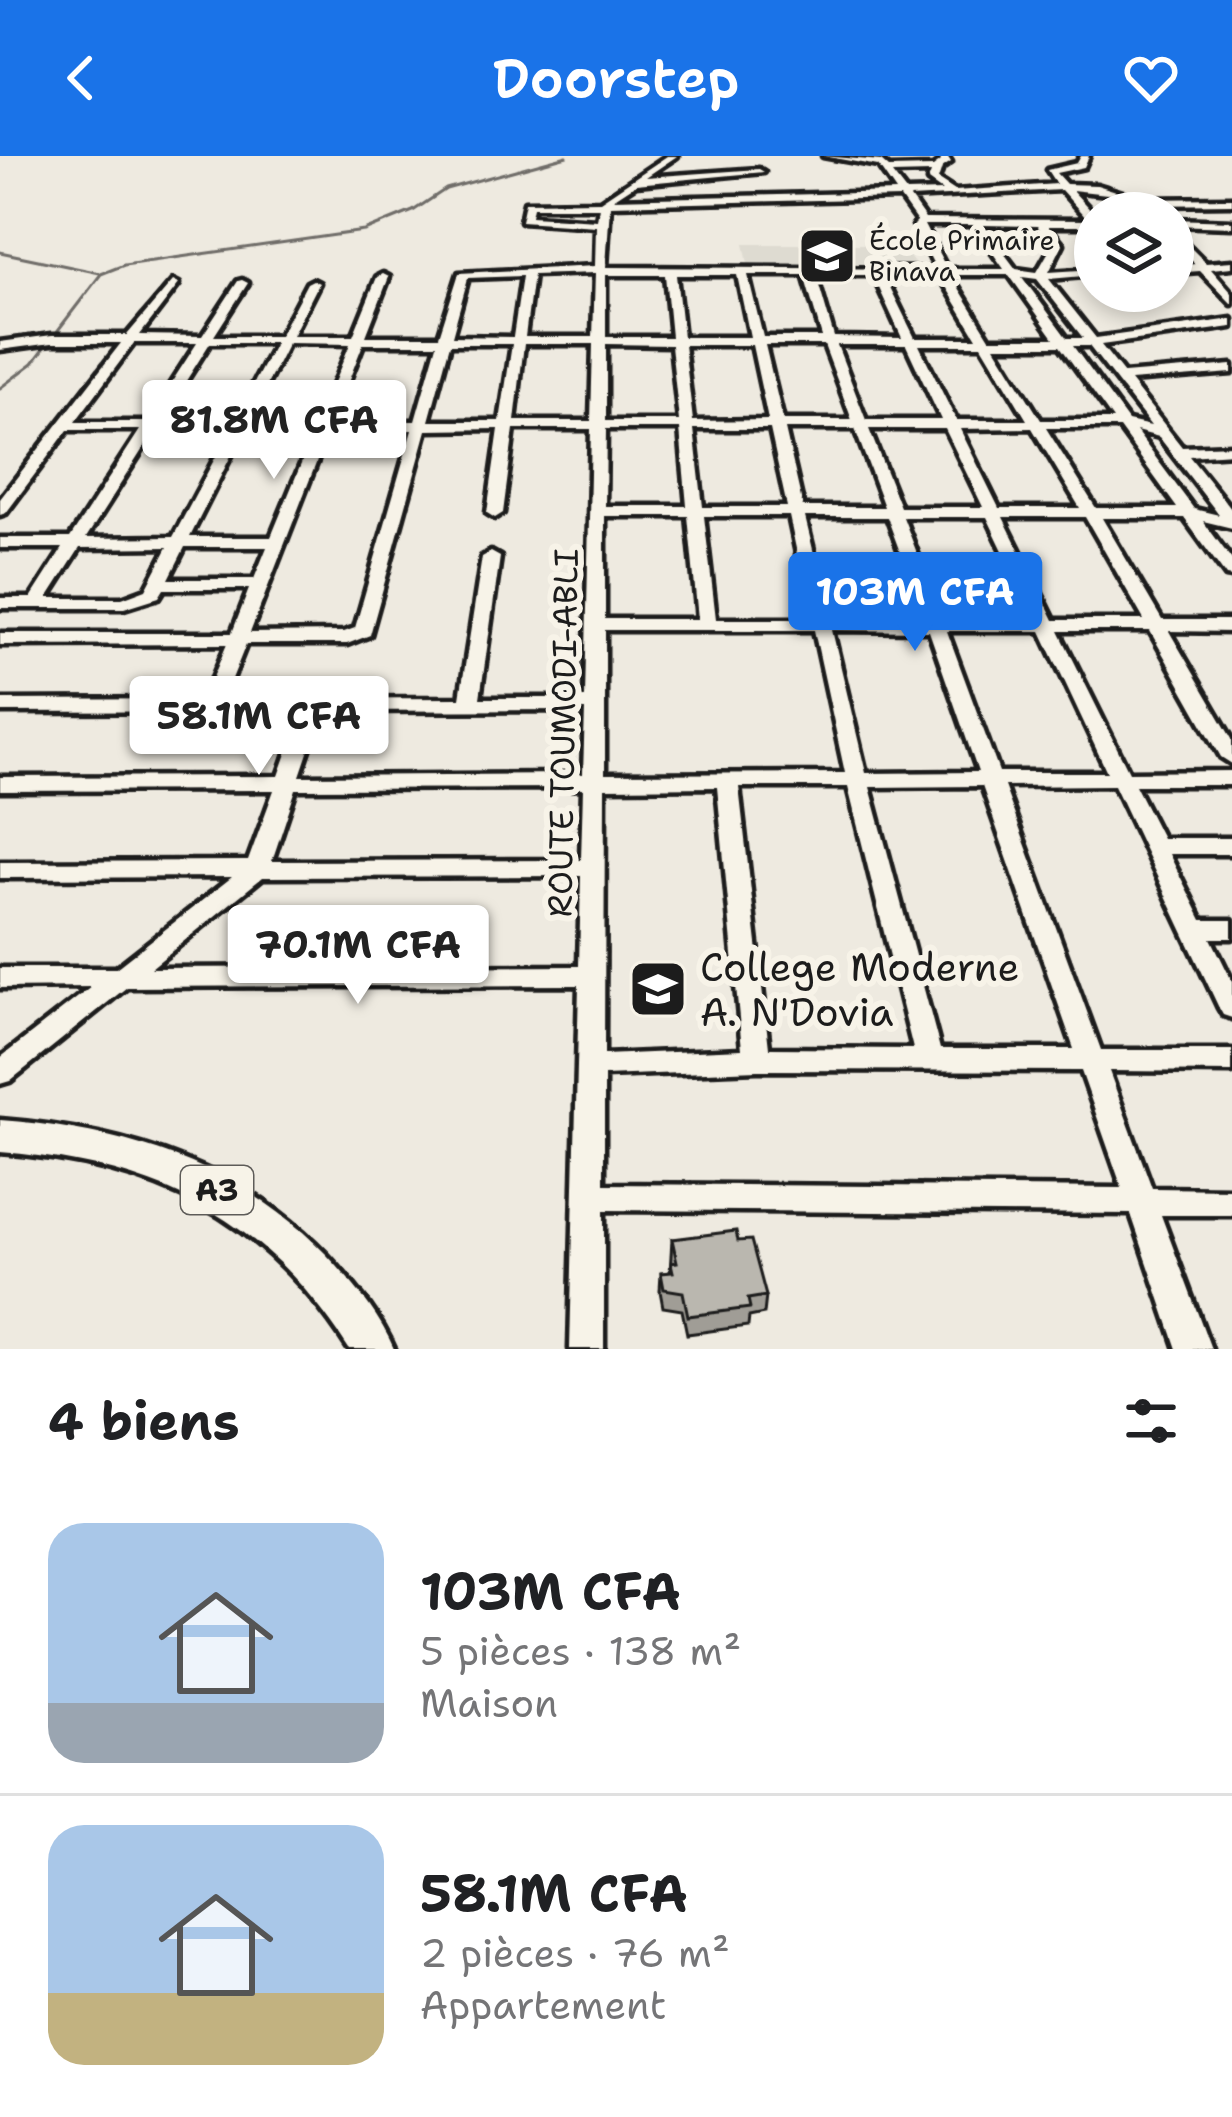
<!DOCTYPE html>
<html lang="fr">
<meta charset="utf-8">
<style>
:root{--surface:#fff;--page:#f2f2f2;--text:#202124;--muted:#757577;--line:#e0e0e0;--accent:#1a73e8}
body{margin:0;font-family:"Shantell Sans",sans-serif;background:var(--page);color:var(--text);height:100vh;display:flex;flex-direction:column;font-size:45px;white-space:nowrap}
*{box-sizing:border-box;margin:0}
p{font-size:39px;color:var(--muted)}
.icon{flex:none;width:66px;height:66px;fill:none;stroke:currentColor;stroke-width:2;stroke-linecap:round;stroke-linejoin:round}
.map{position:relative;height:1193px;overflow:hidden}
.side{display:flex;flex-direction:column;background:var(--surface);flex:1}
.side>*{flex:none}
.fabs{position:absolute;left:1074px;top:36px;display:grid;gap:24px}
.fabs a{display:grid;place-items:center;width:120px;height:120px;border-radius:50%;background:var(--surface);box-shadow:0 6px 18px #0003;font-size:60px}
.price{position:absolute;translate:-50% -102px;padding:0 27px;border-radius:12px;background:#fff;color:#222;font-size:39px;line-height:78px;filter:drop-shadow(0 3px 6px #0008)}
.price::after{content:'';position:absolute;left:50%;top:72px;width:36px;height:27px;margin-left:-18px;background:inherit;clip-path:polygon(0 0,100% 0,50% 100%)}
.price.current{background:var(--accent);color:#fff}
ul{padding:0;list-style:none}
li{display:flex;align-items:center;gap:36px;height:300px;padding:0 48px}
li+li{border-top:3px solid var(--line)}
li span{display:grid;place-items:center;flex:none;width:336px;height:240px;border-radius:36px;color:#555}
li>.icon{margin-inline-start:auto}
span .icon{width:144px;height:144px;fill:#fffc;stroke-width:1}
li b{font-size:51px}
h2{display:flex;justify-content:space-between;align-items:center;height:144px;padding:0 48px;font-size:51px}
header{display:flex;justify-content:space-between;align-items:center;height:156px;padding:0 48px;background:var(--accent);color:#fff;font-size:54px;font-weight:600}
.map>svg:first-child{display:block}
.built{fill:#dedbd1}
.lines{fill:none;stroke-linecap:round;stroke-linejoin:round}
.stream{stroke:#6f6d69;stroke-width:3}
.minor-casing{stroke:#1c1c1c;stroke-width:9}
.major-casing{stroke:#1c1c1c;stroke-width:9}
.minor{fill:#f7f3e8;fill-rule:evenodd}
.major{fill:#f7f3e8;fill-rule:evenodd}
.wall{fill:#a09d96;stroke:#1c1c1c;stroke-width:3}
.building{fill:#bab7af;stroke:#1c1c1c;stroke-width:3}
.labels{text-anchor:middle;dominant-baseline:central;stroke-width:12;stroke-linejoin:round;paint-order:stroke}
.far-poi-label{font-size:27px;fill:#1c1c1c;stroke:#f7f3e8;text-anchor:start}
.shield{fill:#f7f3e8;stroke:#5e5c59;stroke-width:3}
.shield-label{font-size:30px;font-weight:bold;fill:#1c1c1c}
.street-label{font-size:33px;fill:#1c1c1c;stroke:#f7f3e8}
.near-poi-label{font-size:39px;fill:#1c1c1c;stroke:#f7f3e8;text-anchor:start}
</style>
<header><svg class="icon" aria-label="back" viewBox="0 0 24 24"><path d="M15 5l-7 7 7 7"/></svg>Doorstep<svg class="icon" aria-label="heart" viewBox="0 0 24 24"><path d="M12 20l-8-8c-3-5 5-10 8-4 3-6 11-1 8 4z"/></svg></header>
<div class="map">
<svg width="1232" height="1193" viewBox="0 0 1232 1193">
<rect width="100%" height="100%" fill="#eeeae0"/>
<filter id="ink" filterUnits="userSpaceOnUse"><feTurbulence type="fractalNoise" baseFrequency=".00833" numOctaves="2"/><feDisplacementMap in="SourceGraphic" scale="24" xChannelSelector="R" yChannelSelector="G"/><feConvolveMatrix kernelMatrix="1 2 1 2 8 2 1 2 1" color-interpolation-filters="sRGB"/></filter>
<g filter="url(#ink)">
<!-- built -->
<path class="built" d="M 744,88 L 899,88 L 917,111 L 749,112 Z"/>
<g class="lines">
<!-- stream -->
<g class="stream">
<path d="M 0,96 L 100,117"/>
<path d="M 0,232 L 33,207 L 101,118 L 124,109 L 364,75 L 413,55 L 446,33 L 567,0"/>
</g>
<defs>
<g id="minor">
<path d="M 667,0 L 677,0 L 646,21 L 759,13 L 764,16 L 636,28 L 613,43 L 896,36 L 878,10 L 823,0 L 881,5 L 889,12 L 933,11 L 941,5 L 939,0 L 947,0 L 951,6 L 942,12 L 938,24 L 955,35 L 1056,28 L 1047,14 L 1077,7 L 1081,0 L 1089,0 L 1084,11 L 1056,17 L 1066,28 L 1097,29 L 1142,43 L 1232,42 L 1232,48 L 1149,49 L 1158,57 L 1147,57 L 1116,39 L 1072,34 L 1095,59 L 1095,70 L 1048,70 L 1063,88 L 1049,116 L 1095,113 L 1095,119 L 1049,123 L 1096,182 L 1232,163 L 1232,171 L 1101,189 L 1124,218 L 1232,209 L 1232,217 L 1130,225 L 1182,291 L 1232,289 L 1232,297 L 1189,300 L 1232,354 L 1232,372 L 1203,365 L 1232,404 L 1232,421 L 1226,420 L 1184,362 L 1102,362 L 1162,464 L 1232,464 L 1232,476 L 1169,475 L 1232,583 L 1232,608 L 1221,601 L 1150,475 L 1059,475 L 1129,616 L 1232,615 L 1232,629 L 1135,629 L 1162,682 L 1232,682 L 1232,698 L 1169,698 L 1202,764 L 1232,764 L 1232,782 L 1211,782 L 1232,825 L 1232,862 L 1223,859 L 1219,852 L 1114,629 L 1004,630 L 1101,894 L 1232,894 L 1232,916 L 1109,915 L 1152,1032 L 1232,1033 L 1232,1059 L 1161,1059 L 1211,1193 L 1177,1193 L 1131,1058 L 604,1054 L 604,1193 L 570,1193 L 579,829 L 127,831 L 10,925 L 0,928 L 0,902 L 91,831 L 0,832 L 0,812 L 116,812 L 232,721 L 0,722 L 0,706 L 248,705 L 274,634 L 0,635 L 0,621 L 279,620 L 302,555 L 0,556 L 0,544 L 204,543 L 227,488 L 0,489 L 0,477 L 232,477 L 249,433 L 164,433 L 159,441 L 124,452 L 0,452 L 0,442 L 31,442 L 63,392 L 0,392 L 0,382 L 70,382 L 140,274 L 68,274 L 6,357 L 0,359 L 0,343 L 121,187 L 52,187 L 0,194 L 0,186 L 52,179 L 127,179 L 173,125 L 179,128 L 140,179 L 202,180 L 238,125 L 242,124 L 248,127 L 214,180 L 279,180 L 307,127 L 313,124 L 319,127 L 292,180 L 353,180 L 377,121 L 383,118 L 389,121 L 366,180 L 439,180 L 459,117 L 595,110 L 596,70 L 521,65 L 525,46 L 600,45 ZM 931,17 L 928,25 L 942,35 L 906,36 L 892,18 ZM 1061,34 L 1088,64 L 925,63 L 910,42 ZM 900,42 L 917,66 L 914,69 L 936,113 L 606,111 L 610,49 ZM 533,51 L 599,51 L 597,64 L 531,60 ZM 924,69 L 973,69 L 1004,113 L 947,113 ZM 983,69 L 1037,70 L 1053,88 L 1037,116 L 1016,113 ZM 595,117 L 593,181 L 525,181 L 533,119 ZM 606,119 L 665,119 L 671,181 L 606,181 ZM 676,119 L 737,119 L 750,181 L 683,181 ZM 748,119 L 804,119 L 822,181 L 763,181 ZM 816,119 L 873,119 L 902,182 L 834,181 ZM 884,119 L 939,119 L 977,182 L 915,182 ZM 951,119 L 1009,119 L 1054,182 L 990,182 ZM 522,120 L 513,181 L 452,180 L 468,122 ZM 1022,121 L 1037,123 L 1083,182 L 1067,182 ZM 134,187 L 197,187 L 146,266 L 75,266 ZM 210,187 L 275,187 L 234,265 L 160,266 ZM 288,187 L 350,188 L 318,265 L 249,265 ZM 363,188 L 437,188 L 415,265 L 333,265 ZM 450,188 L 512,188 L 500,265 L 429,265 ZM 524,188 L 593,188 L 591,265 L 515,265 ZM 606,188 L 671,189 L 679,265 L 606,265 ZM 684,189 L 752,189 L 768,264 L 693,265 ZM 765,189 L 824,189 L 852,264 L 783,264 ZM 837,189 L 906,189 L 941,264 L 866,264 ZM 919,189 L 982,189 L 1027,264 L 956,264 ZM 995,190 L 1060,190 L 1113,264 L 1041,264 ZM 1073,190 L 1089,190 L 1151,270 L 1128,265 ZM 1032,272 L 1080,352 L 999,352 L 960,273 ZM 1046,272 L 1119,272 L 1177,352 L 1096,352 ZM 499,273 L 487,357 L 495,362 L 503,357 L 514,273 L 591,273 L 585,542 L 480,542 L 500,401 L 491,396 L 482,401 L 460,542 L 224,543 L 246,488 L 347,488 L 370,479 L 427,274 ZM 606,273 L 680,273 L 687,350 L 605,350 ZM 694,273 L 770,273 L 787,351 L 703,351 ZM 785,273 L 855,273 L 884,351 L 803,351 ZM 869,273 L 945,273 L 983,351 L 900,351 ZM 155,274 L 230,274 L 173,381 L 86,382 ZM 244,274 L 315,274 L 271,381 L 190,381 ZM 329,274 L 412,274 L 355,472 L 344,476 L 250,477 ZM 1136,275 L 1159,281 L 1219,359 L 1194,353 ZM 605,360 L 688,360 L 698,463 L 605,463 ZM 704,360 L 789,360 L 811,463 L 716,463 ZM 805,361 L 887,361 L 925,464 L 830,463 ZM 903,361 L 987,361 L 1036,464 L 943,464 ZM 1003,361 L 1085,361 L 1144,464 L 1054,464 ZM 168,391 L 146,433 L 122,442 L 48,442 L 80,392 ZM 185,391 L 267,391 L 254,423 L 169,423 ZM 605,474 L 814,474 L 845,617 L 605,618 ZM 832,474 L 929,475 L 978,616 L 866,617 ZM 947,475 L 1041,475 L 1107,616 L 999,616 ZM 585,554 L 583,618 L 300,620 L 322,555 ZM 982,630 L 1074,893 L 940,893 L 870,631 ZM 717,631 L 742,893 L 604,899 L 605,632 ZM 739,631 L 848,631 L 913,893 L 769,892 ZM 583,632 L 581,704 L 272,705 L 296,633 ZM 581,720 L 579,810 L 151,812 L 263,721 ZM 757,914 L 1081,915 L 1122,1032 L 604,1028 L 604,920 Z"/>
<path d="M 1173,63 L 1232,65 L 1232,71 L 1173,69 Z"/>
<path d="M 1173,74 L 1206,107 L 1232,105 L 1232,111 L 1211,113 L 1232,137 L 1232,148 L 1200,115 L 1173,117 L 1173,111 L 1195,108 L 1173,83 Z"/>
</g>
<path id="major" d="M 0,964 C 128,974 249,1011 337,1110 C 359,1135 381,1162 394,1193 L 349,1193 C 263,1059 155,1008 0,996 Z"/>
</defs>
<!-- minor casing -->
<use href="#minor" class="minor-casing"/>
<!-- major casing -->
<use href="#major" class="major-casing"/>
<!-- minor -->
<use href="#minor" class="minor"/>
<!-- major -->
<use href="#major" class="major"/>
</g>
<!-- wall -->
<path class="wall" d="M 672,1083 L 738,1085 L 766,1140 L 764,1158 L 749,1161 L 748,1170 L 687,1178 L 682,1154 L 663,1151 L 660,1135 L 661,1117 L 670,1116 Z"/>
<!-- building -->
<path class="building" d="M 736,1075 L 738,1085 L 751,1084 L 766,1140 L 748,1143 L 750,1152 L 688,1160 L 683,1136 L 664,1133 L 661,1117 L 673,1116 L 671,1107 L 677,1106 L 672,1083 Z"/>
</g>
<!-- icons -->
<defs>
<symbol id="school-square" viewBox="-11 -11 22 22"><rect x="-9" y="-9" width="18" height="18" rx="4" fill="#1c1c1c" stroke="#f7f3e8"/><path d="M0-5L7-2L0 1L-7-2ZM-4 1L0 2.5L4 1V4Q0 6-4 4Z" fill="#fff"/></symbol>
<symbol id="university-square" viewBox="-11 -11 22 22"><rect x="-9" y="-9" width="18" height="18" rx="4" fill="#1c1c1c" stroke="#f7f3e8"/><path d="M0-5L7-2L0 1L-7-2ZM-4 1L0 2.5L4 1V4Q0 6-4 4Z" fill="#fff"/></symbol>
</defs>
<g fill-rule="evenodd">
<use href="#school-square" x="794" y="67" width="66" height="66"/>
<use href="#university-square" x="625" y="800" width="66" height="66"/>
</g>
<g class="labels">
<!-- far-poi labels -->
<g class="far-poi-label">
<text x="869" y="84">École Primaire<tspan x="869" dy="31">Binava</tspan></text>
</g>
<!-- shield labels -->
<rect class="shield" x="181" y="1010" width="72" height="48" rx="9"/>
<g class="shield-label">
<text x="217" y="1034">A3</text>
</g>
<!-- street labels -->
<g class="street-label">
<text transform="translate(563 577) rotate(-89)">ROUTE TOUMODI-ABLI</text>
</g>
<!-- near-poi labels -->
<g class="near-poi-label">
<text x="700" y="811">College Moderne<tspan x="700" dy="45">A. N'Dovia</tspan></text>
</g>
</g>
</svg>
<div class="fabs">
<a><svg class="icon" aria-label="layers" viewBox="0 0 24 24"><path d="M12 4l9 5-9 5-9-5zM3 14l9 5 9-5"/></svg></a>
</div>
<b class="price" style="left:274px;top:326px">81.8M CFA</b>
<b class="price current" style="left:915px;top:498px">103M CFA</b>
<b class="price" style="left:259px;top:622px">58.1M CFA</b>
<b class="price" style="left:358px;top:851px">70.1M CFA</b>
</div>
<section class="side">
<h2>4 biens<svg class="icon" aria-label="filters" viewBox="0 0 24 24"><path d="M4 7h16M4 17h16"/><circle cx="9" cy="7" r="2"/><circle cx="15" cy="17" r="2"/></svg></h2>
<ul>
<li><span style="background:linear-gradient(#a9c7e8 75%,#9aa5b1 0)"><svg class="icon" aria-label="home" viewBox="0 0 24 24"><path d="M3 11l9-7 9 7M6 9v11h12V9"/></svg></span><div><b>103M CFA</b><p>5 pièces · 138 m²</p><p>Maison</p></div></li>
<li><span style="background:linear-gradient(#a9c7e8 70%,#c2b280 0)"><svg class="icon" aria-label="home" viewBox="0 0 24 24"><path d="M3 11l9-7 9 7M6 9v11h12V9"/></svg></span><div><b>58.1M CFA</b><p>2 pièces · 76 m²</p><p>Appartement</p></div></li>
</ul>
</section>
